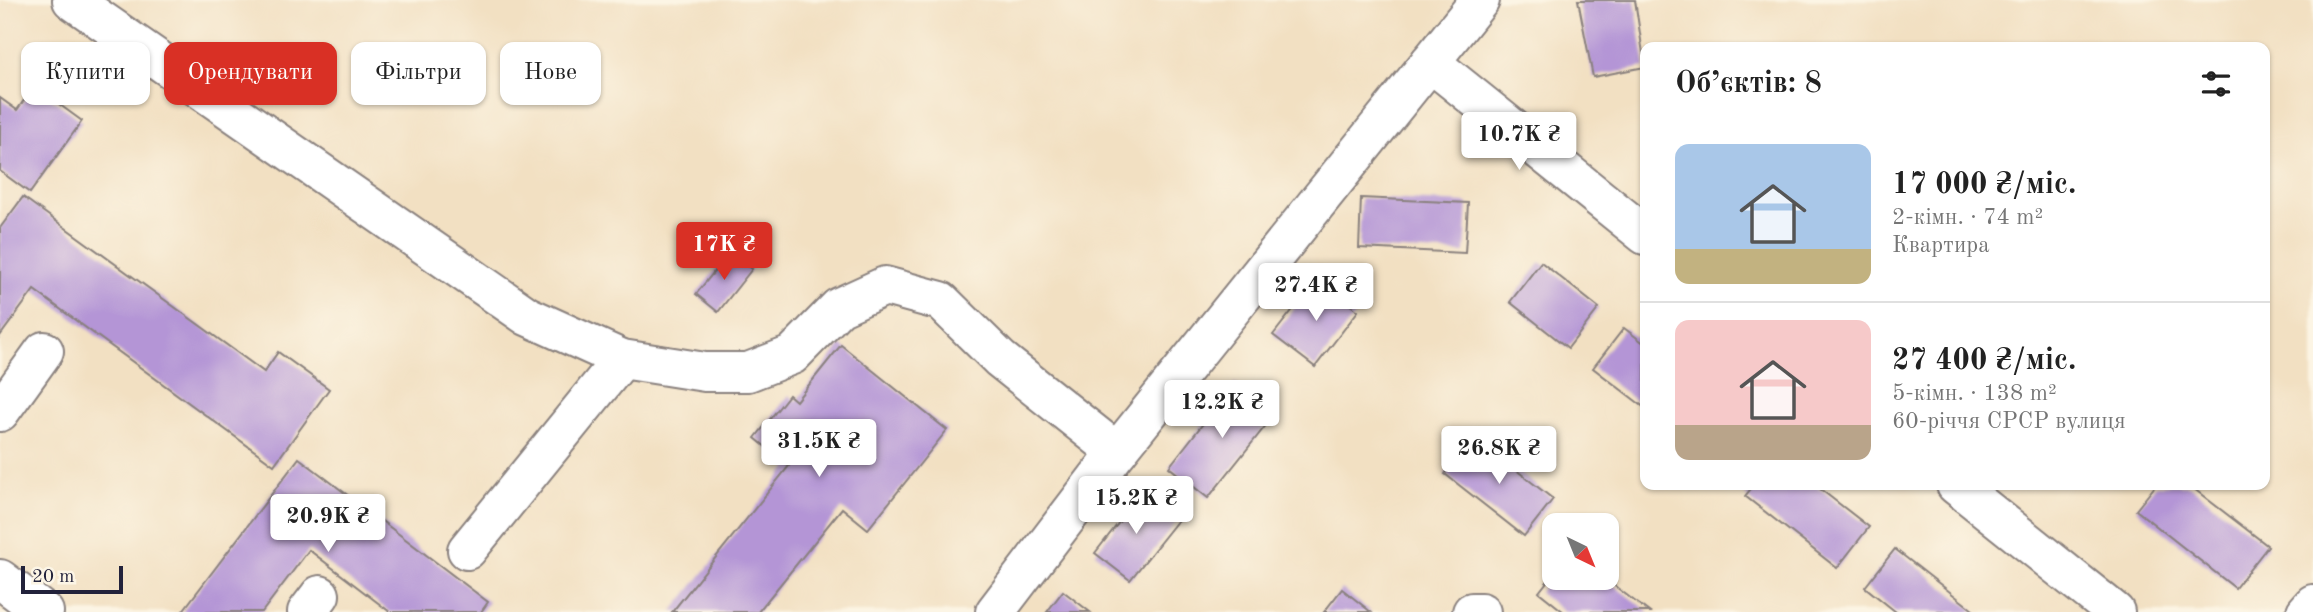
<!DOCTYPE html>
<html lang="uk">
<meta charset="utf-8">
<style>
:root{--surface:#fff;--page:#f6f6f6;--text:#222;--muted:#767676;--line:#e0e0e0;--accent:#d93025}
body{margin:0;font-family:"Old Standard TT",serif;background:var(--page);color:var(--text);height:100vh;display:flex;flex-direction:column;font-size:26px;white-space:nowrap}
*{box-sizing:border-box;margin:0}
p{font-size:23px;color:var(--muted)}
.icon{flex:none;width:38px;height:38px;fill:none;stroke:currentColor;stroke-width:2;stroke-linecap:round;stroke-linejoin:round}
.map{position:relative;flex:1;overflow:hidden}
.side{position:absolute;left:1640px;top:42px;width:630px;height:448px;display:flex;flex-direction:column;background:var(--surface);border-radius:14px;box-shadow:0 2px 5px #0004}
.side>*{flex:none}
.top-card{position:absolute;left:21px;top:42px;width:665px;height:63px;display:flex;gap:14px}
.needle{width:46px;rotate:137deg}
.tools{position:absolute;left:1542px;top:513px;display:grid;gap:14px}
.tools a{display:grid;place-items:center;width:77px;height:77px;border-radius:14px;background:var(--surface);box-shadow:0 2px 5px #0004;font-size:35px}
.scale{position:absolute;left:21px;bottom:18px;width:102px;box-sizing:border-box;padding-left:7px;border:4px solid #22223b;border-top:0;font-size:19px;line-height:24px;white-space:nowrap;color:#22223b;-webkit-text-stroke:5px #fcf5e5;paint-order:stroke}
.price{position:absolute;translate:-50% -60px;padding:0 16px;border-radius:7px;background:#fff;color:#222;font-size:23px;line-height:46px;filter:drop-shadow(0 2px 4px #0008)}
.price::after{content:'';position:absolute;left:50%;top:42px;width:21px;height:16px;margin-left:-10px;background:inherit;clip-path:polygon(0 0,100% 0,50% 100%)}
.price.active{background:var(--accent);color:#fff}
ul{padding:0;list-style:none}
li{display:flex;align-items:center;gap:21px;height:175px;padding:0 35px}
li+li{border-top:2px solid var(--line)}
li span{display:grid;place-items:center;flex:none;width:196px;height:140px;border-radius:14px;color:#555}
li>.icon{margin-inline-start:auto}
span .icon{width:84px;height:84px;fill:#fffc;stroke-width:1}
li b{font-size:30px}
h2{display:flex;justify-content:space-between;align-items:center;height:84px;padding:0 35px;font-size:30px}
.chip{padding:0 24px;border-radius:14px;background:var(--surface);box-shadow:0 2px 5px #0004;font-size:24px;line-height:63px}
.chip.active{background:var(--accent);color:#fff}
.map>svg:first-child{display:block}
.building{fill:#b495d6}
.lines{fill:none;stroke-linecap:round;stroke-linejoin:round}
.minor-casing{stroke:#8a817e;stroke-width:42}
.minor{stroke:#fff;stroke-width:38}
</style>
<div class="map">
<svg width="2313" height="612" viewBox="0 0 2313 612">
<rect width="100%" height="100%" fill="#fcf5e5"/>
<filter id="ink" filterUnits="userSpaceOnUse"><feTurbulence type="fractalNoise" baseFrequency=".0143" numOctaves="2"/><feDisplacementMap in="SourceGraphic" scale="14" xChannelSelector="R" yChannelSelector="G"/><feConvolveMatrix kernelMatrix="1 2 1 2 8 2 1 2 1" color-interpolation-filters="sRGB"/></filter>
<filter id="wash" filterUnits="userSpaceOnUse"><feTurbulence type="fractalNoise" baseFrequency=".00686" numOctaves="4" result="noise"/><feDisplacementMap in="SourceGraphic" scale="28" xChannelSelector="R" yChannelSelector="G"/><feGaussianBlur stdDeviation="1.57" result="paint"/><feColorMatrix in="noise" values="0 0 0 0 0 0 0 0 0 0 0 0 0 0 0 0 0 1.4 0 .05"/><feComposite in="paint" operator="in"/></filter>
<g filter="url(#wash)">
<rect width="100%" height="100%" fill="#f2e0c2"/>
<g id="blocks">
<!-- building -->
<g class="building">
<path d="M 1578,0 L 1635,0 L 1645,67 L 1593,77 Z"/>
<path d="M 34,86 L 82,121 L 30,193 L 0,171 L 0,98 L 17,110 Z"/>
<path d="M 23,197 L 264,372 L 278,352 L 329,389 L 274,465 L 34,290 L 0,336 L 0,228 Z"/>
<path d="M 1361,198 L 1468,203 L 1465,253 L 1359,248 Z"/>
<path d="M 730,252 L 752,269 L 718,312 L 696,294 Z"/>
<path d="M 1541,262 L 1599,308 L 1568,348 L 1510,302 Z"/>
<path d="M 1317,279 L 1358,311 L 1315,367 L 1273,335 Z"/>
<path d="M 1624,328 L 1645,344 L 1645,408 L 1593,368 Z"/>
<path d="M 841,345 L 947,430 L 868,529 L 842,508 L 758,612 L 672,612 L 789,466 L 755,438 L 789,395 L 796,401 Z"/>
<path d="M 1235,383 L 1275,414 L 1208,498 L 1169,467 Z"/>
<path d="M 1474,437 L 1553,499 L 1524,536 L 1445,474 Z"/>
<path d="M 299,458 L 488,602 L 481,612 L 390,612 L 309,550 L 262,612 L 182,612 Z"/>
<path d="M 1754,485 L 1815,485 L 1869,527 L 1837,568 L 1745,496 Z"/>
<path d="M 2156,485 L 2189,485 L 2268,546 L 2235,588 L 2136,510 Z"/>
<path d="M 1142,493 L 1178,520 L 1130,580 L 1095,553 Z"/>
<path d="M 1895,549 L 1973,610 L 1971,612 L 1896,612 L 1865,587 Z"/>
<path d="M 1554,573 L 1554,578 L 1604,578 L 1649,612 L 1564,612 L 1539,592 Z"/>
<path d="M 1342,589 L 1371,612 L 1324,612 Z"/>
<path d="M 1063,591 L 1090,612 L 1047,612 Z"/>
</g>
</g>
</g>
<g filter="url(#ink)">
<use href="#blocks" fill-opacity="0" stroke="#8a817e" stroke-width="2"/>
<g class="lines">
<defs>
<g id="minor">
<path d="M 72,0 L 527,316 L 622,359 L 705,372 L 748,372 L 792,355 L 839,307 L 885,286 L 941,301 L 1000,359 L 1117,452"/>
<path d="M 1430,62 L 1645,235"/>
<path d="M 0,412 L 44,351"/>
<path d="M 1956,485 L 2115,612"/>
<path d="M 467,550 L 622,359"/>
<path d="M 0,579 L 44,612"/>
<path d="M 307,612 L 320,595"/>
<path d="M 995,612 L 1117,452 L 1480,0"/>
<path d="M 1472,612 L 1481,612"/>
<path d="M 2306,612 L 2313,604"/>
</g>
</defs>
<!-- minor casing -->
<use href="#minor" class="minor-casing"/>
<!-- minor -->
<use href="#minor" class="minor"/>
</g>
</g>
</svg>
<div class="tools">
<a><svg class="needle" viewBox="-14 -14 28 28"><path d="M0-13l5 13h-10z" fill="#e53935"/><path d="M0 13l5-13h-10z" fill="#767676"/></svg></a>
</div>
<div class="scale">20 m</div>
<b class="price" style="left:1519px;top:172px">10.7K ₴</b>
<b class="price active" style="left:724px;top:282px">17K ₴</b>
<b class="price" style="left:1316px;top:323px">27.4K ₴</b>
<b class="price" style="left:1222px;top:440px">12.2K ₴</b>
<b class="price" style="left:819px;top:479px">31.5K ₴</b>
<b class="price" style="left:1499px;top:486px">26.8K ₴</b>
<b class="price" style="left:1136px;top:536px">15.2K ₴</b>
<b class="price" style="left:328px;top:554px">20.9K ₴</b>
<div class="top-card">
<a class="chip">Купити</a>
<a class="chip active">Орендувати</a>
<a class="chip">Фільтри</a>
<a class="chip">Нове</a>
</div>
<section class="side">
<h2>Об’єктів: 8<svg class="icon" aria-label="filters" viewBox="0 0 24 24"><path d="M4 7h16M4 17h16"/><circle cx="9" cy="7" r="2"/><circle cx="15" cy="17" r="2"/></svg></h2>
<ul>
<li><span style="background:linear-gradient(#a9c7e8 75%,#c2b280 0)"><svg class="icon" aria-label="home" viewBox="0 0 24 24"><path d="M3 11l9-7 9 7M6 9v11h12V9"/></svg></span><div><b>17 000 ₴/міс.</b><p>2-кімн. · 74 m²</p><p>Квартира</p></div></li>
<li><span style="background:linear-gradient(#f6c9c9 75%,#b9a48a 0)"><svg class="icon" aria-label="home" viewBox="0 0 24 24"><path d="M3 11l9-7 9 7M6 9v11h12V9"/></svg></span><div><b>27 400 ₴/міс.</b><p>5-кімн. · 138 m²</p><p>60-річчя СРСР вулиця</p></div></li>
</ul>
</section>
</div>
